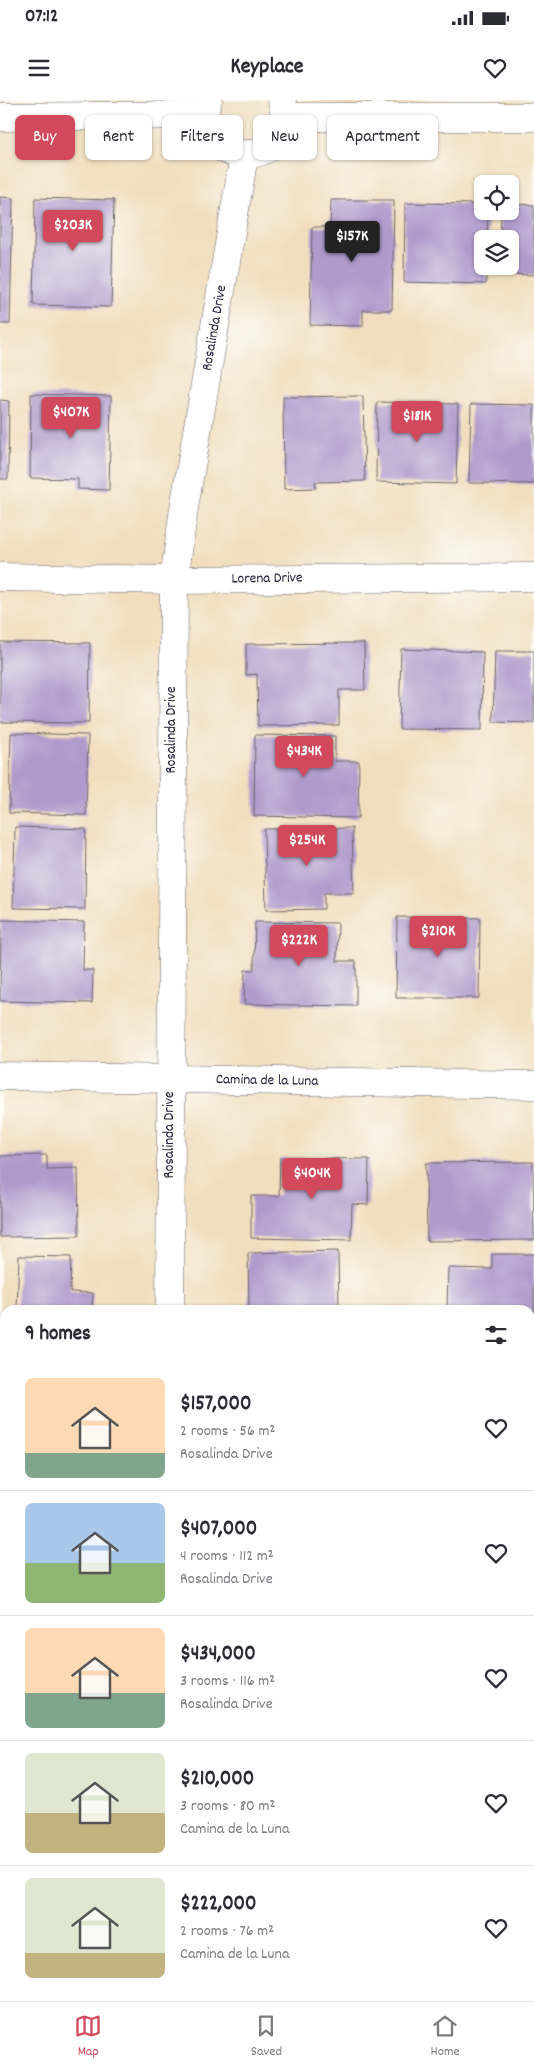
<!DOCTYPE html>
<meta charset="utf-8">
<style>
:root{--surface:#fff;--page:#f2f2f3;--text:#2b2b33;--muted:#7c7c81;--line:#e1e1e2;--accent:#d1495b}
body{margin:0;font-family:Dekko,sans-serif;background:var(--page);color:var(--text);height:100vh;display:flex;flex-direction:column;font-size:19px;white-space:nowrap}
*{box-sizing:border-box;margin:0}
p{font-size:16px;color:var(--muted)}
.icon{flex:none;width:28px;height:28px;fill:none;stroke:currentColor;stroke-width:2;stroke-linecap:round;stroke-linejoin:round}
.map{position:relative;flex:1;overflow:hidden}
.drawer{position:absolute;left:0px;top:1205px;width:535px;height:696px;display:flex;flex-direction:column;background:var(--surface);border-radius:15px 15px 0 0;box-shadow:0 1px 4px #0004}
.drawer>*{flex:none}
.banner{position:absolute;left:15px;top:15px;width:505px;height:45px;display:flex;gap:10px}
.fabs{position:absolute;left:474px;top:75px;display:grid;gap:10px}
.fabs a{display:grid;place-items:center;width:45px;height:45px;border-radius:8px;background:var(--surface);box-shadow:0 1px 4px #0004;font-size:25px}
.price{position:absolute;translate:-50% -42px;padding:0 11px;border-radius:5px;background:var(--accent);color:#fff;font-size:16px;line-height:32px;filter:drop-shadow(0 1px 2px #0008)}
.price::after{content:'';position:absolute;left:50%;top:30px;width:15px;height:11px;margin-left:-8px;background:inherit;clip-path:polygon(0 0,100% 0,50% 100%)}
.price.on{background:#222;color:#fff}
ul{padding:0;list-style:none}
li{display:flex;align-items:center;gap:15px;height:125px;padding:0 25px}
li+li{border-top:1px solid var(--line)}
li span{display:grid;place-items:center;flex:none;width:140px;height:100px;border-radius:8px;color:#555}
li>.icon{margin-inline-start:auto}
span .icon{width:60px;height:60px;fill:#fffc;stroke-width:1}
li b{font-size:21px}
h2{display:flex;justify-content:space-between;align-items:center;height:60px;padding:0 25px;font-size:21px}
.pill{padding:0 18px;border-radius:8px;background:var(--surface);box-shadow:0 1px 4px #0004;font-size:18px;line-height:45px}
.pill.on{background:var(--accent);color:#fff}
.status{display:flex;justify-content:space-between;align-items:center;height:35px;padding:0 25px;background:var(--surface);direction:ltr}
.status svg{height:14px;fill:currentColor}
header{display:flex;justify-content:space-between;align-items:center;height:65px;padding:0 25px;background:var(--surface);font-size:22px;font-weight:700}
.tab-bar{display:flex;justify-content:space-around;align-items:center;height:70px;border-top:1px solid var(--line);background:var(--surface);font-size:14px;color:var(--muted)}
.tab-bar a{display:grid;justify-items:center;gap:2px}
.tab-bar .on{color:var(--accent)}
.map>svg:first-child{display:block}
.building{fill:#af9acc}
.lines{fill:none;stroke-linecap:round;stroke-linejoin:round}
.minor-casing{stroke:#6a6469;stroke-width:29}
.minor{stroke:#fff;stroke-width:28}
.labels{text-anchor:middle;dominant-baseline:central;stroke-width:4;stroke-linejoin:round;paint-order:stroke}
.street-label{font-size:15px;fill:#22223b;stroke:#fdfcf7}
</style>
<div class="status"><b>07:12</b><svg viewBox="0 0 49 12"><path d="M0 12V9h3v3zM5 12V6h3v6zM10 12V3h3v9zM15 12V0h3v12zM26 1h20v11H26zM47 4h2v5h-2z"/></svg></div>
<header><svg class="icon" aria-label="menu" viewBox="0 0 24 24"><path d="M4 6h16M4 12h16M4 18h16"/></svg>Keyplace<svg class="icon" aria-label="heart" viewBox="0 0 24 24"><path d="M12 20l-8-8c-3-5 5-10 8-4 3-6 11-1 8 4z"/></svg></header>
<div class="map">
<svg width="534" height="1901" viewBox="0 0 534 1901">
<rect width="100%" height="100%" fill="#fdfcf7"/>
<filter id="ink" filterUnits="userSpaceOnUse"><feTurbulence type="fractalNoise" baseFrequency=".02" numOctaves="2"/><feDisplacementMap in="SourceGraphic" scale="10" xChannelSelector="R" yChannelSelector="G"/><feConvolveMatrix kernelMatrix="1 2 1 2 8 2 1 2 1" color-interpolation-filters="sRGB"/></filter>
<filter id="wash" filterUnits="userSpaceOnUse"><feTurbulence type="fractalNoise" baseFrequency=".0096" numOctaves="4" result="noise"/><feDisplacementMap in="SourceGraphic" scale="20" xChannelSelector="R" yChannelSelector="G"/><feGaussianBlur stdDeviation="1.12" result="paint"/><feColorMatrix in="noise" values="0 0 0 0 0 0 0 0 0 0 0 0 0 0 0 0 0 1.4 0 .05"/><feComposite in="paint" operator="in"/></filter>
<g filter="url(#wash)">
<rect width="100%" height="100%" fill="#f1debe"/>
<g id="blocks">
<!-- building -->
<g class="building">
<path d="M 0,97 L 13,98 L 10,224 L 0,224 Z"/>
<path d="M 35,98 L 114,100 L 111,207 L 33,205 Z"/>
<path d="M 331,100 L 394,100 L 392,210 L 363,210 L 363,226 L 310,225 L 312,127 L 330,127 Z"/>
<path d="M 405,103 L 482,104 L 482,111 L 488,111 L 487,139 L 482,139 L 482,166 L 486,166 L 486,184 L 404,182 Z"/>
<path d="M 510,104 L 534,105 L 534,175 L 500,174 L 500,166 L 510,166 L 510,139 L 500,139 L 501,111 L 510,111 Z"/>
<path d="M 31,294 L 111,296 L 109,390 L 78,389 L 78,379 L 30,378 Z"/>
<path d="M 363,296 L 365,381 L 315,382 L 316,388 L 284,389 L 283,297 Z"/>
<path d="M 0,300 L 9,301 L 8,379 L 0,379 Z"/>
<path d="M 377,302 L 458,304 L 456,384 L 376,382 Z"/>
<path d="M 471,304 L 534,305 L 534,384 L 469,383 Z"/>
<path d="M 0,542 L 90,543 L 89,623 L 0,622 Z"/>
<path d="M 364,543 L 365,590 L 339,590 L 339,625 L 258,626 L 257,574 L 246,575 L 246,544 Z"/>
<path d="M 401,549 L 483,552 L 482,630 L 399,629 Z"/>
<path d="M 495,551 L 534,551 L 534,623 L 493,622 Z"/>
<path d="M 11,633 L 88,635 L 86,715 L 9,713 Z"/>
<path d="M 255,635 L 335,636 L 335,661 L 359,661 L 358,718 L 254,716 Z"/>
<path d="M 15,727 L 86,729 L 85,809 L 13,808 Z"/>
<path d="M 352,728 L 354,793 L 324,793 L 324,809 L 266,810 L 264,729 Z"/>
<path d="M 397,817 L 480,818 L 479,898 L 396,898 Z"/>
<path d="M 1,820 L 84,822 L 83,870 L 93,870 L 92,903 L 0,901 Z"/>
<path d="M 255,822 L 338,823 L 337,861 L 356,861 L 356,906 L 244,904 L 245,870 L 254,870 Z"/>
<path d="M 47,1055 L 47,1069 L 78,1068 L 79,1136 L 0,1137 L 0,1056 Z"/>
<path d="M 280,1058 L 369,1059 L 368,1105 L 352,1104 L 351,1140 L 251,1138 L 251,1096 L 279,1096 Z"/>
<path d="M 533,1062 L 534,1140 L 427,1141 L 426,1063 Z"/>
<path d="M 338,1151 L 339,1210 L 249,1210 L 248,1153 Z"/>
<path d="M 492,1154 L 534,1154 L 534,1232 L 530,1232 L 530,1210 L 447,1210 L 448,1168 L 492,1169 Z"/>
<path d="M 19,1156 L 71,1157 L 70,1192 L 93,1193 L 92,1210 L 17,1210 Z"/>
<rect x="0" y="1244" width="5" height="64"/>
<rect x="530" y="1285" width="4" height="44"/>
<rect x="530" y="1381" width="4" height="37"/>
<rect x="0" y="1431" width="5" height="82"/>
<path d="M 530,1528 L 534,1528 L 533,1571 L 530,1571 Z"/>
<rect x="0" y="1618" width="5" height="79"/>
<path d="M 530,1622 L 534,1622 L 532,1700 L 530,1700 Z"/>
<path d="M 3,1755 L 5,1755 L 5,1789 L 2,1789 Z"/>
<rect x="0" y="1804" width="5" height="65"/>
<path d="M 0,1898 L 71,1899 L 71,1901 L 0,1901 Z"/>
</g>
</g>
</g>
<g filter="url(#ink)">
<use href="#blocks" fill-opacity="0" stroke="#6a6469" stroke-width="1"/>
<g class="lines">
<defs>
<g id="minor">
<path d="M 208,0 C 207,5 204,10 205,15 C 205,67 286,67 284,16 C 284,11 283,6 282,1"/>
<path d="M 0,17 L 204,15"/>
<path d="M 285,17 L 534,17"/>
<path d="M 0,477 L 174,480 L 534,477"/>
<path d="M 0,976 L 534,985"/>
<path d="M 170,1210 L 174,480 L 184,408 L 244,56"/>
<path d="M 170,1896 L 170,1901"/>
</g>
</defs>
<!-- minor casing -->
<use href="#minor" class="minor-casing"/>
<!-- minor -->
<use href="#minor" class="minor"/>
</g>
</g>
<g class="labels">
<!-- street labels -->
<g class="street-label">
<text transform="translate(215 228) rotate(-80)">Rosalinda Drive</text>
<text transform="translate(267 479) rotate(-1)">Lorena Drive</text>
<text transform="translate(172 630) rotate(-90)">Rosalinda Drive</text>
<text transform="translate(267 981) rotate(1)">Camina de la Luna</text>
<text transform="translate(170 1035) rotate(-90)">Rosalinda Drive</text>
</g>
</g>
</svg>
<div class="fabs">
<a><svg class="icon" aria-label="locate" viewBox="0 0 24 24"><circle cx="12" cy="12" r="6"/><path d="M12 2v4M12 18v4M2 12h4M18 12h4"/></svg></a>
<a><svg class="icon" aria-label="layers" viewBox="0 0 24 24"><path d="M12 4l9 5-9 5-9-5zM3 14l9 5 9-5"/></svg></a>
</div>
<b class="price" style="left:73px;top:152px">$203K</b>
<b class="price on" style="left:352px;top:163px">$157K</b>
<b class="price" style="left:71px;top:339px">$407K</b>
<b class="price" style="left:417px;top:343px">$181K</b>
<b class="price" style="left:304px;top:678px">$434K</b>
<b class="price" style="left:307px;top:767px">$254K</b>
<b class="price" style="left:438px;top:858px">$210K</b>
<b class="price" style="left:299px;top:867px">$222K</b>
<b class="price" style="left:312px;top:1100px">$404K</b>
<div class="banner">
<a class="pill on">Buy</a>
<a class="pill">Rent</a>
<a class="pill">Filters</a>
<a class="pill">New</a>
<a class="pill">Apartment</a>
</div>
<section class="drawer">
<h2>9 homes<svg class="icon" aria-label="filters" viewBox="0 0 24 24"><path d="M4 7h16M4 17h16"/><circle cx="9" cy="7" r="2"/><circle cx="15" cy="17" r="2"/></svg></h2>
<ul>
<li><span style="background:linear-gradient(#ffd9b3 75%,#7fa58c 0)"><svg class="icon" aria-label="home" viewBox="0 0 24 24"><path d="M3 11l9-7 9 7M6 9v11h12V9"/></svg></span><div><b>$157,000</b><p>2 rooms · 56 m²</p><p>Rosalinda Drive</p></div><svg class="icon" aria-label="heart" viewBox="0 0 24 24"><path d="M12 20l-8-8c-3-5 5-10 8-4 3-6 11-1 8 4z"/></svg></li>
<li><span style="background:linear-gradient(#a9c7e8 60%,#8fb573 0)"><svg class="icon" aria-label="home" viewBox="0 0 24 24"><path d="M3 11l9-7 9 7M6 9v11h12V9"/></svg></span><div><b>$407,000</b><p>4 rooms · 112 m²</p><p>Rosalinda Drive</p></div><svg class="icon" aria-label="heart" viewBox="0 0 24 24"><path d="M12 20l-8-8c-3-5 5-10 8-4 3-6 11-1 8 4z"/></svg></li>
<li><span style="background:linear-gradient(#ffd9b3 65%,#7fa58c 0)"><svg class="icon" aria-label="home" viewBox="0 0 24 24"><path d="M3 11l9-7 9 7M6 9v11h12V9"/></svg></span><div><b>$434,000</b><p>3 rooms · 116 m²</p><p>Rosalinda Drive</p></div><svg class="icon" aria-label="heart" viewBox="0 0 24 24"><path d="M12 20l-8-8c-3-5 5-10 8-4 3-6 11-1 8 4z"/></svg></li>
<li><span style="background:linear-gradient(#dfe7d0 60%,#c2b280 0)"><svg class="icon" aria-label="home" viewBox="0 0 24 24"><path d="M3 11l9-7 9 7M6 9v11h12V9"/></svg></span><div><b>$210,000</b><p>3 rooms · 80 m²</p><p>Camina de la Luna</p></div><svg class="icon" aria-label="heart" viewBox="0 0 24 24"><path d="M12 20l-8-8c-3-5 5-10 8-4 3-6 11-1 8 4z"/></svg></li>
<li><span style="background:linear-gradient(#dfe7d0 75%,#c2b280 0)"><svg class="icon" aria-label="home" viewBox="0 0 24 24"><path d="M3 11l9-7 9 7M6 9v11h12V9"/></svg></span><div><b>$222,000</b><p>2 rooms · 76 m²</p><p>Camina de la Luna</p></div><svg class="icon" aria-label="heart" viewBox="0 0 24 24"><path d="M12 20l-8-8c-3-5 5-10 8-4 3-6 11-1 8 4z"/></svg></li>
</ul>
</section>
</div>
<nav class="tab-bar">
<a class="on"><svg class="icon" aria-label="map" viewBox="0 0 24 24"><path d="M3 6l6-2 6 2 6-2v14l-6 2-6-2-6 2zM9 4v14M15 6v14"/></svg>Map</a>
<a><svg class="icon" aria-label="saved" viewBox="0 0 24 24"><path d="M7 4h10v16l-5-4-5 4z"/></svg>Saved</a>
<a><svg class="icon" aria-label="home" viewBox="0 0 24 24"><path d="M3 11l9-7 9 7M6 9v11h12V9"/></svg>Home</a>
</nav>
